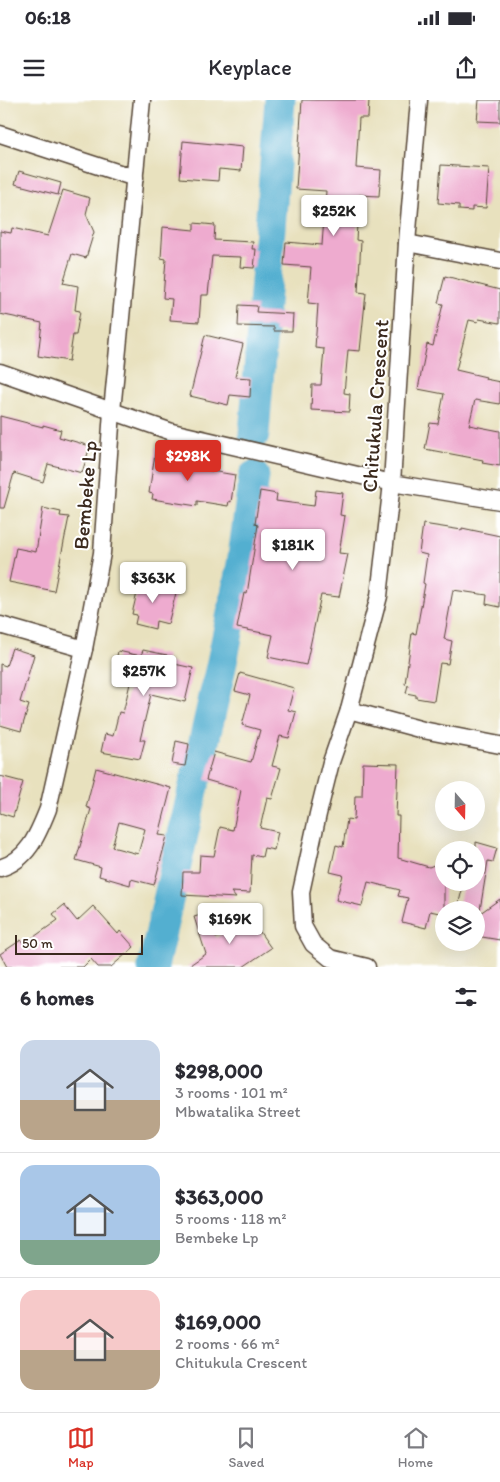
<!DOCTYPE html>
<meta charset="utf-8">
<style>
:root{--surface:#fff;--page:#f2f2f3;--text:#2b2b33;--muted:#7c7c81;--line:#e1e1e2;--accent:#d93025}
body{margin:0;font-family:Itim,sans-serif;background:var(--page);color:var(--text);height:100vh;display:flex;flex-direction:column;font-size:19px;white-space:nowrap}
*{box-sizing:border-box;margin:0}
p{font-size:16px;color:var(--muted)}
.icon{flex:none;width:28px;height:28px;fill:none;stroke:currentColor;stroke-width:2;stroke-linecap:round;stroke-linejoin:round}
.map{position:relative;height:867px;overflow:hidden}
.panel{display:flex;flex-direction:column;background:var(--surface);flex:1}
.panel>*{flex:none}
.needle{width:32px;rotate:160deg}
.buttons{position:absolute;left:435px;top:681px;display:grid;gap:10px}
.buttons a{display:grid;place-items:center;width:50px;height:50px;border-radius:50%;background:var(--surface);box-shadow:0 5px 20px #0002;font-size:25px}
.scale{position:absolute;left:15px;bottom:12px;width:128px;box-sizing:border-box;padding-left:5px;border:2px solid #3b2a1e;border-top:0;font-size:14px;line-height:18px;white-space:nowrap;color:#3b2a1e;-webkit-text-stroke:4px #fff;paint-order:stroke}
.price{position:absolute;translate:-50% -42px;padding:0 11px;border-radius:5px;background:#fff;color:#222;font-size:16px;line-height:32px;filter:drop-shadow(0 1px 2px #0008)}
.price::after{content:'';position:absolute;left:50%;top:30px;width:15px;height:11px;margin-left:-8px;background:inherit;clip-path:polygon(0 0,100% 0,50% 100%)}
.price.selected{background:var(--accent);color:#fff}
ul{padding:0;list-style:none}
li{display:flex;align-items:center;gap:15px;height:125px;padding:0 20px}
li+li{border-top:1px solid var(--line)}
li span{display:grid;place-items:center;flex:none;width:140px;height:100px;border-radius:15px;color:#555}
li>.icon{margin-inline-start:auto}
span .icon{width:60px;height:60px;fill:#fffc;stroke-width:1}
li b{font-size:21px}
h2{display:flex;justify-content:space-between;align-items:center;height:60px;padding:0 20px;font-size:21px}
.status{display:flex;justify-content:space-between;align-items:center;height:35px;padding:0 25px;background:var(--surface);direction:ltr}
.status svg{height:14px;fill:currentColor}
header{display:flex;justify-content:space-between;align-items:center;height:65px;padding:0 20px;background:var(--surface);font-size:22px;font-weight:600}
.tabs{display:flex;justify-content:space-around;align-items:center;height:70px;border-top:1px solid var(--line);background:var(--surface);font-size:14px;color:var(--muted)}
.tabs a{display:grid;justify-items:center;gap:2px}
.tabs .selected{color:var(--accent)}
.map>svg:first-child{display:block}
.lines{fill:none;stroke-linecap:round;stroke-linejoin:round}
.river{stroke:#52afd0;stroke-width:31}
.building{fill:#eeabcf;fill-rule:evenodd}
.street-casing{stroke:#554536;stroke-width:19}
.street{stroke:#fff;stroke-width:16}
.labels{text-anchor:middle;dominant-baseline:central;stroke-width:4;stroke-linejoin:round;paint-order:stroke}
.street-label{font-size:21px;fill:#3b2a1e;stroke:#fff}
</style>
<div class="status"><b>06:18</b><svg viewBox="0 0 49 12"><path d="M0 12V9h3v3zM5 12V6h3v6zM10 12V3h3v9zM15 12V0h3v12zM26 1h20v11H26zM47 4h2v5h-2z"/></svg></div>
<header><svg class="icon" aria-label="menu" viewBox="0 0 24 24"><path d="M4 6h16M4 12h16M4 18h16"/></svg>Keyplace<svg class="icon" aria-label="share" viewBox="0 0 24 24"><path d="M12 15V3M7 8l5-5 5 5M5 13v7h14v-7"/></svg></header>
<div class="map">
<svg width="500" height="867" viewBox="0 0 500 867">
<rect width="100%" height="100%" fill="#fff"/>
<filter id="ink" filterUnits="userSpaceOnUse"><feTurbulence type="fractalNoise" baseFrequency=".02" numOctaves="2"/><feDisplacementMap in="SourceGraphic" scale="10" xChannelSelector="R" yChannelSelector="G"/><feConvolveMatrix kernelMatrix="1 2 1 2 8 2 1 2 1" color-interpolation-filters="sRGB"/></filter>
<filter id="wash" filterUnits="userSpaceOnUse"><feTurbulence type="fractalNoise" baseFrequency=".0096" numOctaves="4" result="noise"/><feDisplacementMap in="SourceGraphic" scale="20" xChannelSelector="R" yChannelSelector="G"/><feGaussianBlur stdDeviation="1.12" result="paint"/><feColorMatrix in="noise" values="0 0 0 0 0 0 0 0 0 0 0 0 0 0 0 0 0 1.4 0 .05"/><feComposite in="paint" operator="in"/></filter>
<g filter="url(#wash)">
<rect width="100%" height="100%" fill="#e8e1be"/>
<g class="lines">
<!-- river -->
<g class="river">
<path d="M 254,334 L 280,0"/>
<path d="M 153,867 L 222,562 L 242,464 L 254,376"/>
</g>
</g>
<g id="blocks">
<!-- building -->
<g class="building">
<path d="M 302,0 L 369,0 L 368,18 L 359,18 L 356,68 L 381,70 L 379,96 L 359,95 L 356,140 L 361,141 L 358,192 L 366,193 L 360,251 L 348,250 L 344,293 L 350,294 L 349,312 L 311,310 L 312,285 L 321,285 L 324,249 L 315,248 L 318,204 L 308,203 L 311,167 L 284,165 L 286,142 L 322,145 L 326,91 L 296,89 Z"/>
<path d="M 479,0 L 500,0 L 500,22 L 477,21 Z"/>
<path d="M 183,41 L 243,47 L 241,71 L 219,69 L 218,81 L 180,78 Z"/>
<path d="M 441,65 L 489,68 L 486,108 L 472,107 L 472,111 L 459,110 L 459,105 L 438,103 Z"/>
<path d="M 19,71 L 61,83 L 58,95 L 15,84 Z"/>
<path d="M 63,90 L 90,98 L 86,114 L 94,132 L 86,158 L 72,154 L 63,183 L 78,186 L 75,210 L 80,211 L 76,235 L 73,235 L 69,261 L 38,256 L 42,223 L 0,214 L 0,131 L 11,133 L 12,128 L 48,136 Z"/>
<path d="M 194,123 L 215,125 L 214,140 L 253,142 L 252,149 L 256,149 L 254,168 L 240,167 L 241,157 L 212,156 L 208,195 L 201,195 L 199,222 L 170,220 L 172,199 L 163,198 L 166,159 L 161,158 L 163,127 L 194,130 Z"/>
<path d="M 445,176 L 500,190 L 500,223 L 479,219 L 478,222 L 469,220 L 456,270 L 486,277 L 485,279 L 500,282 L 500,304 L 475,300 L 469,325 L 500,331 L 500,366 L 482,363 L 483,360 L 425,349 L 430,323 L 438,324 L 444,294 L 418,289 L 427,244 L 433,246 L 443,204 L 438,203 Z"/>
<path d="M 239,205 L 257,206 L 256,212 L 293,214 L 292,231 L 274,231 L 274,227 L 238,226 Z"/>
<path d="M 205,235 L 243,244 L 235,277 L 251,278 L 250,297 L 230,295 L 228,305 L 190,296 Z"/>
<path d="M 0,316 L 43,327 L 43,325 L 61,330 L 59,337 L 90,346 L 82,373 L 48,364 L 43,382 L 14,373 L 4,408 L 0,408 Z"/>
<path d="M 156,347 L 180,351 L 179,362 L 200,365 L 200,369 L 235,375 L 231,402 L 229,401 L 228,406 L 197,401 L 197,406 L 152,399 L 153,394 L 149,393 Z"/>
<path d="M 316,390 L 343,393 L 340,415 L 345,416 L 339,453 L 348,454 L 339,497 L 321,495 L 306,565 L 268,557 L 273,535 L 237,528 L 244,493 L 247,494 L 258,425 L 255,424 L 260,391 L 277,394 L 276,401 L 314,406 Z"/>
<path d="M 43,408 L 61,412 L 60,416 L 69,417 L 54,491 L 9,482 L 16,448 L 36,452 Z"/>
<path d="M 423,424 L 462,430 L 462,428 L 500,436 L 500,507 L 486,504 L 487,495 L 453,490 L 444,539 L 452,541 L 448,564 L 440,563 L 434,601 L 416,598 L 416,595 L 406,593 L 408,585 L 405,584 L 412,533 L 416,534 L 425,484 L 423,483 L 427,455 L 419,453 Z"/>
<path d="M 140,480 L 177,489 L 168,524 L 156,521 L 155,529 L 135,524 L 137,515 L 132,514 Z"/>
<path d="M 12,548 L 34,555 L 20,602 L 29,605 L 21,631 L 0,625 L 0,564 L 6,566 Z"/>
<path d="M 143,550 L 167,555 L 165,562 L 193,568 L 185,602 L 151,594 L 140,640 L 145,640 L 140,659 L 101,652 L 105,634 L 113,636 L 119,612 L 123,613 L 132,575 L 114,571 L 118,551 L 141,556 Z"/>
<path d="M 240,573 L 294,588 L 288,610 L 296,612 L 289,638 L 280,636 L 272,666 L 281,668 L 272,699 L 267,698 L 260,728 L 278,732 L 274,750 L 264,748 L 262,757 L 252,755 L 250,793 L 231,792 L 236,798 L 182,795 L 183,772 L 199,772 L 200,755 L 214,756 L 220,727 L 233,730 L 241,690 L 206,680 L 214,652 L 251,662 L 260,630 L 242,625 L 250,595 L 235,591 Z"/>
<path d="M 176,641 L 189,644 L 185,666 L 172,664 Z"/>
<path d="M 363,663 L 398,664 L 396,716 L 399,716 L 398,758 L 429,767 L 444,761 L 444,814 L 430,811 L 426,828 L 402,822 L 408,798 L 398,796 L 400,790 L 368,782 L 362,806 L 336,800 L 343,775 L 330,772 L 336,745 L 343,747 L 347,719 L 354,720 L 355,696 L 362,696 Z"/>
<path d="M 96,668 L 171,688 L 159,735 L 167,736 L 154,785 L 131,779 L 130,785 L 99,776 L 101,767 L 76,760 L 91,709 L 86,707 ZM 119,722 L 145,729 L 138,754 L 112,747 Z"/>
<path d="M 0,676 L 23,682 L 13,717 L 0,713 Z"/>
<path d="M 476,742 L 497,748 L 493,762 L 488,761 L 480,810 L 457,810 L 464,782 L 476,782 Z"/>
<path d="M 500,799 L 500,840 L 476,836 L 476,816 Z"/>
<path d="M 64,805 L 77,821 L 93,806 L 118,834 L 120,831 L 134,847 L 111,867 L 98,867 L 91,859 L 83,867 L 7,867 L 0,854 L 21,840 L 24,844 L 58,820 L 53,814 Z"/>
<path d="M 208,813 L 216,838 L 223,833 L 225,835 L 250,818 L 271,848 L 243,867 L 187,867 L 206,854 L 194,817 Z"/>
</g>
</g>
</g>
<g filter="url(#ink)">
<use href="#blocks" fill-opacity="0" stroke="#554536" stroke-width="1"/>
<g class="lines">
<defs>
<g id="street">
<path d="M 0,34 L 135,78"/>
<path d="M 407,143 L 500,161"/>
<path d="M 0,272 L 172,332 L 392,383 L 500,401"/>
<path d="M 0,525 L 84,549"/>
<path d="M 349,610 L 423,630 L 500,645"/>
<path d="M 0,768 C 28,760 38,734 48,709 L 84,549 L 102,453 L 112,311 L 142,0"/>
<path d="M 367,867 L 330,858 L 313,844 L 303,826 L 301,792 L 318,714 L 331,662 L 349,610 L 379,496 L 392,383 L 407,143 L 419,0"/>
</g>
</defs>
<!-- street casing -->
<use href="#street" class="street-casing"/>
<!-- street -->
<use href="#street" class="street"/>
</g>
</g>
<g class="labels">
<!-- street labels -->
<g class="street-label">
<text transform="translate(375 306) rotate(-86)">Chitukula Crescent</text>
<text transform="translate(85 395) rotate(-85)">Bembeke Lp</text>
</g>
</g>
</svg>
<div class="buttons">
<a><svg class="needle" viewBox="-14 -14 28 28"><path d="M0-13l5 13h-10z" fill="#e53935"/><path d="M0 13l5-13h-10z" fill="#7c7c81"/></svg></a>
<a><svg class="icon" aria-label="locate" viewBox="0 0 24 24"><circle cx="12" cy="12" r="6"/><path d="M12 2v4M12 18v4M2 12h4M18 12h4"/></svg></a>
<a><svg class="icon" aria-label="layers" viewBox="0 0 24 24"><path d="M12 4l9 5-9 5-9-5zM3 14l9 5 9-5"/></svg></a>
</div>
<div class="scale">50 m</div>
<b class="price" style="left:334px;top:137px">$252K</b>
<b class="price selected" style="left:188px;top:382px">$298K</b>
<b class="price" style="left:293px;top:471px">$181K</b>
<b class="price" style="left:153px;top:504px">$363K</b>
<b class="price" style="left:144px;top:597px">$257K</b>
<b class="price" style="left:230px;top:845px">$169K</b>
</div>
<section class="panel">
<h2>6 homes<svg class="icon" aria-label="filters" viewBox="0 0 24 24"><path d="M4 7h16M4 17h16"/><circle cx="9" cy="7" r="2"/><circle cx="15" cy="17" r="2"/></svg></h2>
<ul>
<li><span style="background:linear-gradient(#c9d6e8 60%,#b9a48a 0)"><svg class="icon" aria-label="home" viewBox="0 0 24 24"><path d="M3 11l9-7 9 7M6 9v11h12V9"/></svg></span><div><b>$298,000</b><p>3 rooms · 101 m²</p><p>Mbwatalika Street</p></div></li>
<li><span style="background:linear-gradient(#a9c7e8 75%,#7fa58c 0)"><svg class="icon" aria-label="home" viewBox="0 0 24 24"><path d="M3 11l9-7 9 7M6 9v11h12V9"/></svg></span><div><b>$363,000</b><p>5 rooms · 118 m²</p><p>Bembeke Lp</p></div></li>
<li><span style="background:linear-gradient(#f6c9c9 60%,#b9a48a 0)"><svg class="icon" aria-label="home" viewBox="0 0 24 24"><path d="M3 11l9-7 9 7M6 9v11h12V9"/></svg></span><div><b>$169,000</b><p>2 rooms · 66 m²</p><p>Chitukula Crescent</p></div></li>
</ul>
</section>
<nav class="tabs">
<a class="selected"><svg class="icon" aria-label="map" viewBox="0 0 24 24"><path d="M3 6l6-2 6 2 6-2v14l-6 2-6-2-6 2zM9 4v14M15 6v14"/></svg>Map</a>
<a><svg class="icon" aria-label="saved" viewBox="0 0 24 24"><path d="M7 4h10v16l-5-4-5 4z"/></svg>Saved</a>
<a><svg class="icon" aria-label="home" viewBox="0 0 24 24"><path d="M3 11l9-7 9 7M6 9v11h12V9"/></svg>Home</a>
</nav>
